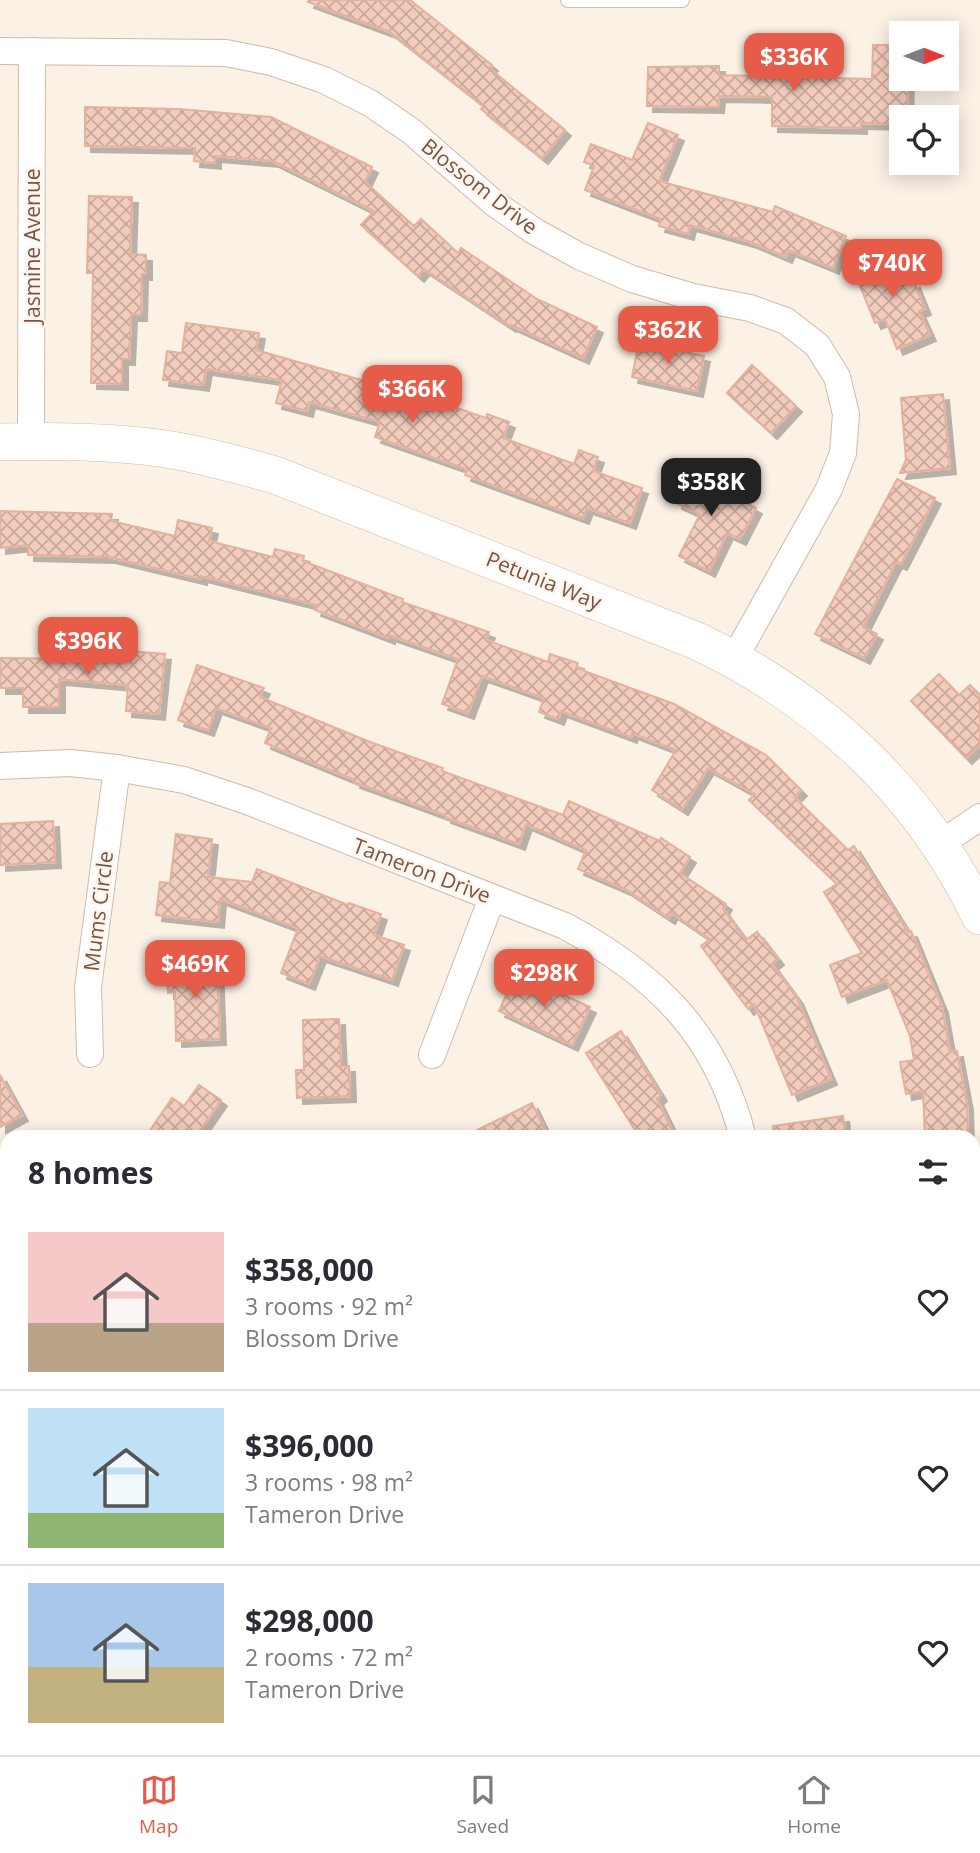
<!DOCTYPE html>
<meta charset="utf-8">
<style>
:root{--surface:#fff;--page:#f7f7f7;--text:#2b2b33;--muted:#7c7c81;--line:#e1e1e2;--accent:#e75c49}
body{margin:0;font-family:"Open Sans",sans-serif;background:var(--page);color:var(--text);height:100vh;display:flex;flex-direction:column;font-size:26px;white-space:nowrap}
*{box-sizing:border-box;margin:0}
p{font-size:23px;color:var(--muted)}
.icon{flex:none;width:38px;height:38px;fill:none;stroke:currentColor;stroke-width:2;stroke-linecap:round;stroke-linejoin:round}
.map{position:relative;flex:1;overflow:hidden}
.details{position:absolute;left:0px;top:1130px;width:980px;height:625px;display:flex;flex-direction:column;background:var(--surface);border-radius:21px 21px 0 0;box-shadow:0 4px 18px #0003}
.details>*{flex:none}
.needle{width:46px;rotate:90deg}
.controls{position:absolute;left:889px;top:21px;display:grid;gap:14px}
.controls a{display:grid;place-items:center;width:70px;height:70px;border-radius:0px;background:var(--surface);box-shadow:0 4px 18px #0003;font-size:35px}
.price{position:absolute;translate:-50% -60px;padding:0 16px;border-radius:14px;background:var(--accent);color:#fff;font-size:23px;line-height:46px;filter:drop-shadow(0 2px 4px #0008)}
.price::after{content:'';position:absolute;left:50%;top:42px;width:21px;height:16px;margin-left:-10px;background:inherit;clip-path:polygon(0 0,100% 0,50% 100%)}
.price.selected{background:#222;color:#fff}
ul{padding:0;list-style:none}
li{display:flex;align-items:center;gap:21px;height:175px;padding:0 28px}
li+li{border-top:2px solid var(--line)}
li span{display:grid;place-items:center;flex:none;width:196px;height:140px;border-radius:0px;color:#555}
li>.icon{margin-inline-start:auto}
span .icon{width:84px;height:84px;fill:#fffc;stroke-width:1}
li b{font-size:30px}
h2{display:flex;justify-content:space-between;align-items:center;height:84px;padding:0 28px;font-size:30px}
.tabs{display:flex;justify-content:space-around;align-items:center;height:98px;border-top:2px solid var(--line);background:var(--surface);font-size:19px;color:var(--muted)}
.tabs a{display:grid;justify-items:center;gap:4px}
.tabs .selected{color:var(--accent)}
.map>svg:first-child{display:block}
.building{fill:url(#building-cross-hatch);stroke:#e5b09c;stroke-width:2;filter:url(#shadow)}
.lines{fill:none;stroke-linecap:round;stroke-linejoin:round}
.lane-casing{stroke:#d0b9ae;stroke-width:16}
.street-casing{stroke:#d0b9ae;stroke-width:28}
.secondary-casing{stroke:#d3b9ab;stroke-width:38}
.lane{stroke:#fff;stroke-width:14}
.street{stroke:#fff;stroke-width:26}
.secondary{stroke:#fff;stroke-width:37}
.labels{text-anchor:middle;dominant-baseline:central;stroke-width:5;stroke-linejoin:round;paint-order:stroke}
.street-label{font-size:21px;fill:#76554a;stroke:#fff5eb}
</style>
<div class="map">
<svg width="980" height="1755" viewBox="0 0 980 1755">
<defs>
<pattern id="building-cross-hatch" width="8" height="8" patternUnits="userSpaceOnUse" patternTransform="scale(1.75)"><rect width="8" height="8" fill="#f2ccbc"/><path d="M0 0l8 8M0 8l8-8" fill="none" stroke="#c9a89b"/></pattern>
<filter id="shadow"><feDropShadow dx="6" dy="6" stdDeviation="0" flood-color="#0004"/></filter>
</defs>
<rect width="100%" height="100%" fill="#fcf1e5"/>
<!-- building -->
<g class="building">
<path d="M 309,0 L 410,0 L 492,65 L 489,68 L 565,130 L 542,158 L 481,109 L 484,106 L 390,32 L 308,2 Z"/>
<path d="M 873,45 L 901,45 L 901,79 L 908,79 L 907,117 L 901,117 L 901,124 L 861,123 L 861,128 L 772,126 L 772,97 L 719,96 L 718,107 L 647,106 L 648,67 L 719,66 L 719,75 L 872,79 Z"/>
<path d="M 85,107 L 179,109 L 271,117 L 372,167 L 365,182 L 414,226 L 421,219 L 458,253 L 461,248 L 537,299 L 597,327 L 583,358 L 511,325 L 510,326 L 424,269 L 418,276 L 361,225 L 374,211 L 273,161 L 215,156 L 215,163 L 194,161 L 195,148 L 85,146 Z"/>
<path d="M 648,123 L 678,135 L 659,181 L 773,212 L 775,206 L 846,236 L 833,268 L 789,250 L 786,257 L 751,242 L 690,225 L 688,234 L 659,226 L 661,219 L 585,190 L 594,166 L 584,162 L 591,144 L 632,160 Z"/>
<path d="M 89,196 L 132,197 L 130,254 L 146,255 L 146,274 L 142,274 L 141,315 L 131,315 L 129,359 L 122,359 L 122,384 L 91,383 L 93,273 L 87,273 Z"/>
<path d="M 890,250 L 905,285 L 914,282 L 925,309 L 919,311 L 930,335 L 897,349 L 885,319 L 875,323 L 852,266 Z"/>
<path d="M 186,323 L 259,333 L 256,350 L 365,381 L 363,388 L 433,412 L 437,401 L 486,418 L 487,414 L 509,422 L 503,438 L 574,464 L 579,450 L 598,457 L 593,471 L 642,488 L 630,523 L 587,508 L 583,518 L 465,475 L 467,469 L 375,437 L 380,422 L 309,402 L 307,411 L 276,403 L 282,380 L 206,369 L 203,385 L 163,380 L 167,351 L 182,353 Z"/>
<path d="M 639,342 L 704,356 L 697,391 L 632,377 Z"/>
<path d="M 752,365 L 796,406 L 771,433 L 727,393 Z"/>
<path d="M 943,394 L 950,468 L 900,473 L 906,460 L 901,398 Z"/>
<path d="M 693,466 L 714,476 L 710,485 L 756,508 L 740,539 L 727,533 L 709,571 L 679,556 L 700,514 L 676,503 Z"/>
<path d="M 897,479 L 935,498 L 901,564 L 896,562 L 863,627 L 877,634 L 864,658 L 815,634 Z"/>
<path d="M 0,511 L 112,514 L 111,521 L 175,536 L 178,520 L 212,528 L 209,541 L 273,557 L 275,549 L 304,556 L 303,561 L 403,599 L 402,602 L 489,632 L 486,640 L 548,662 L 550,654 L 578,663 L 576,668 L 674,704 L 766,755 L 801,790 L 794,797 L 848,850 L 854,846 L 908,932 L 911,931 L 942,1007 L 950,1052 L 957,1051 L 967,1104 L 968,1138 L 925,1138 L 923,1091 L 906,1094 L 900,1062 L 914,1060 L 910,1036 L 887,980 L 842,997 L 830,965 L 862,953 L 824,892 L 837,884 L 749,800 L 755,794 L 708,768 L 682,809 L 652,790 L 676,750 L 632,733 L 631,737 L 561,711 L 558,719 L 539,712 L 544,698 L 482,676 L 468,713 L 442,704 L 458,659 L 389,635 L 389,638 L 315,610 L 317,605 L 201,576 L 201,579 L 109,557 L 28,555 L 28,545 L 0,548 Z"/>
<path d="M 94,648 L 165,654 L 159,714 L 126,711 L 128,685 L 59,679 L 59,707 L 23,707 L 23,688 L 0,688 L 0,658 L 93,659 Z"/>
<path d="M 197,665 L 264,688 L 260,697 L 370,742 L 443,768 L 442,771 L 563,815 L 569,801 L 660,841 L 661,838 L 690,857 L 680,873 L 726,904 L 723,909 L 746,940 L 757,932 L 778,959 L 772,964 L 797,998 L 831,1079 L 792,1095 L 754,1004 L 748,1009 L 701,946 L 710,939 L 672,913 L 669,918 L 625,889 L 578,869 L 586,850 L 526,824 L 519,844 L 445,817 L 445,815 L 354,782 L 355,780 L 265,743 L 271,728 L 216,708 L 208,730 L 178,720 Z"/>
<path d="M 939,674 L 959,695 L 970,685 L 980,695 L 980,745 L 966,758 L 911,701 Z"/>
<path d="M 53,821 L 55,862 L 0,865 L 0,824 Z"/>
<path d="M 176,834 L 212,839 L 208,877 L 252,882 L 257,869 L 348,905 L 349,903 L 381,914 L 374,935 L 404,945 L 392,980 L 320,956 L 309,984 L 281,973 L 298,928 L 220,899 L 218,922 L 156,915 L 160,882 L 170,883 Z"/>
<path d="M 217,961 L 220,1039 L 176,1041 L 175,992 L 168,993 L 167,964 Z"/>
<path d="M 516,973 L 590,1007 L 572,1045 L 499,1011 Z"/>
<path d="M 339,1019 L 341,1066 L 349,1066 L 350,1096 L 297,1098 L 296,1070 L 304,1070 L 303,1020 Z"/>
<path d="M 621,1031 L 661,1095 L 657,1099 L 676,1138 L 640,1138 L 586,1053 Z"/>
<path d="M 0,1075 L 22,1115 L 0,1127 Z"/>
<path d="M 199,1085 L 221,1100 L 195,1138 L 145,1138 L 172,1098 L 184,1106 Z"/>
<path d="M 532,1103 L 549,1138 L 461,1138 Z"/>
<path d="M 843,1116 L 846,1138 L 774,1138 L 773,1126 Z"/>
</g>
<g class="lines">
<defs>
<path id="lane" d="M 568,0 L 682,0"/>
<g id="street">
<path d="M 0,51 L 226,53 L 271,62 L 324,80 L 370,103 L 411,131 L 494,203 L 534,231 L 579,256 L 632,279 L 693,297 L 750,308 L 786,321 L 817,345 L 837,377 L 846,414 L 843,453 L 829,489 L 734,659"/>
<path d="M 31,441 L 32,51"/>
<path d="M 0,766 L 70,763 L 117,768 L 184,780 L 247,801 L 565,926 C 656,975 717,1034 743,1138"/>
<path d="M 940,844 L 980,817"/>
<path d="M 90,1054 L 88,987 L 117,768"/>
<path d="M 432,1055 L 492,898"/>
<path d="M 973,1356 L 980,1356"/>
<path d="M 0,1357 L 7,1357"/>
<path d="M 643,1755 L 646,1748"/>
</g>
<path id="secondary" d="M 0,442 C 54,441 112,441 166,449 C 203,455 239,465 275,475 L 697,641 C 821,700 920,791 980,916"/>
</defs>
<!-- lane casing -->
<use href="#lane" class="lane-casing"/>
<!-- street casing -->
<use href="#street" class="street-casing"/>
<!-- secondary casing -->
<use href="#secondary" class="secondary-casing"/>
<!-- lane -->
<use href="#lane" class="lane"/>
<!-- street -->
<use href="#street" class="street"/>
<!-- secondary -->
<use href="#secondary" class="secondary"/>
</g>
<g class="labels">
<!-- street labels -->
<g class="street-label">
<text transform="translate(480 186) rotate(38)">Blossom Drive</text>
<text transform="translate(32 246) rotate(-90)">Jasmine Avenue</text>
<text transform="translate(544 580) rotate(22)">Petunia Way</text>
<text transform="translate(422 870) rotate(21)">Tameron Drive</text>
<text transform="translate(98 911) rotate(-83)">Mums Circle</text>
</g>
</g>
</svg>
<div class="controls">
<a><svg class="needle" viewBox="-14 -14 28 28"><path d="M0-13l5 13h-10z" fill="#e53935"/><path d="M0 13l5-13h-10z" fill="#7c7c81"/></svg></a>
<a><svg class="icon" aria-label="locate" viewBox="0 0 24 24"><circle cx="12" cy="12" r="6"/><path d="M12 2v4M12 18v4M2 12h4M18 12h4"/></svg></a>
</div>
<b class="price" style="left:794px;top:93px">$336K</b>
<b class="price" style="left:892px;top:299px">$740K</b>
<b class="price" style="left:668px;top:366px">$362K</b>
<b class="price" style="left:412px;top:425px">$366K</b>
<b class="price selected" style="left:711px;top:518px">$358K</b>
<b class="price" style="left:88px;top:677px">$396K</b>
<b class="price" style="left:195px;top:1000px">$469K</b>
<b class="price" style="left:544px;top:1009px">$298K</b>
<section class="details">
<h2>8 homes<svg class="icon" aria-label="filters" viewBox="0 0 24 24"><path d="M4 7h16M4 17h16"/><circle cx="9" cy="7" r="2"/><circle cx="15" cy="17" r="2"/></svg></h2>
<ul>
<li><span style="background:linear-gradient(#f6c9c9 65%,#b9a48a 0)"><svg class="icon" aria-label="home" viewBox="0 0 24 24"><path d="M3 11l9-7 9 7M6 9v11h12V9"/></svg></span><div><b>$358,000</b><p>3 rooms · 92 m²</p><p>Blossom Drive</p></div><svg class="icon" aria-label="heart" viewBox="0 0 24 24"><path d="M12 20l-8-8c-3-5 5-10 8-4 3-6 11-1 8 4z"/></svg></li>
<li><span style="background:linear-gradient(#bfe0f5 75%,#8fb573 0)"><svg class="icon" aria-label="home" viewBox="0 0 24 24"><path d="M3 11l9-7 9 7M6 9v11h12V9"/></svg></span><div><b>$396,000</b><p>3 rooms · 98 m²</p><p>Tameron Drive</p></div><svg class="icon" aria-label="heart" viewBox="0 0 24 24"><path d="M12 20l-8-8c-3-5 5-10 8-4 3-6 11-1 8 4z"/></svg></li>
<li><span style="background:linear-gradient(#a9c7e8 60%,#c2b280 0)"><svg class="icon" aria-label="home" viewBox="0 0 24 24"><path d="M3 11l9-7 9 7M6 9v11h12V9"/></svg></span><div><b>$298,000</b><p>2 rooms · 72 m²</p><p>Tameron Drive</p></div><svg class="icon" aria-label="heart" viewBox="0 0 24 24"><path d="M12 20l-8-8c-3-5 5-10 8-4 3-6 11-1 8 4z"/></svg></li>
</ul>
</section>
</div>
<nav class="tabs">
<a class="selected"><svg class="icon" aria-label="map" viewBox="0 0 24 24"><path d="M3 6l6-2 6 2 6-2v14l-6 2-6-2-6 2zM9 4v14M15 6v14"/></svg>Map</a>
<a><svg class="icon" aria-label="saved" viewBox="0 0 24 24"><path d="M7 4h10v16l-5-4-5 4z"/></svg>Saved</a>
<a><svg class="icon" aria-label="home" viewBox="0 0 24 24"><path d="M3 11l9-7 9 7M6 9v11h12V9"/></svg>Home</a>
</nav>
